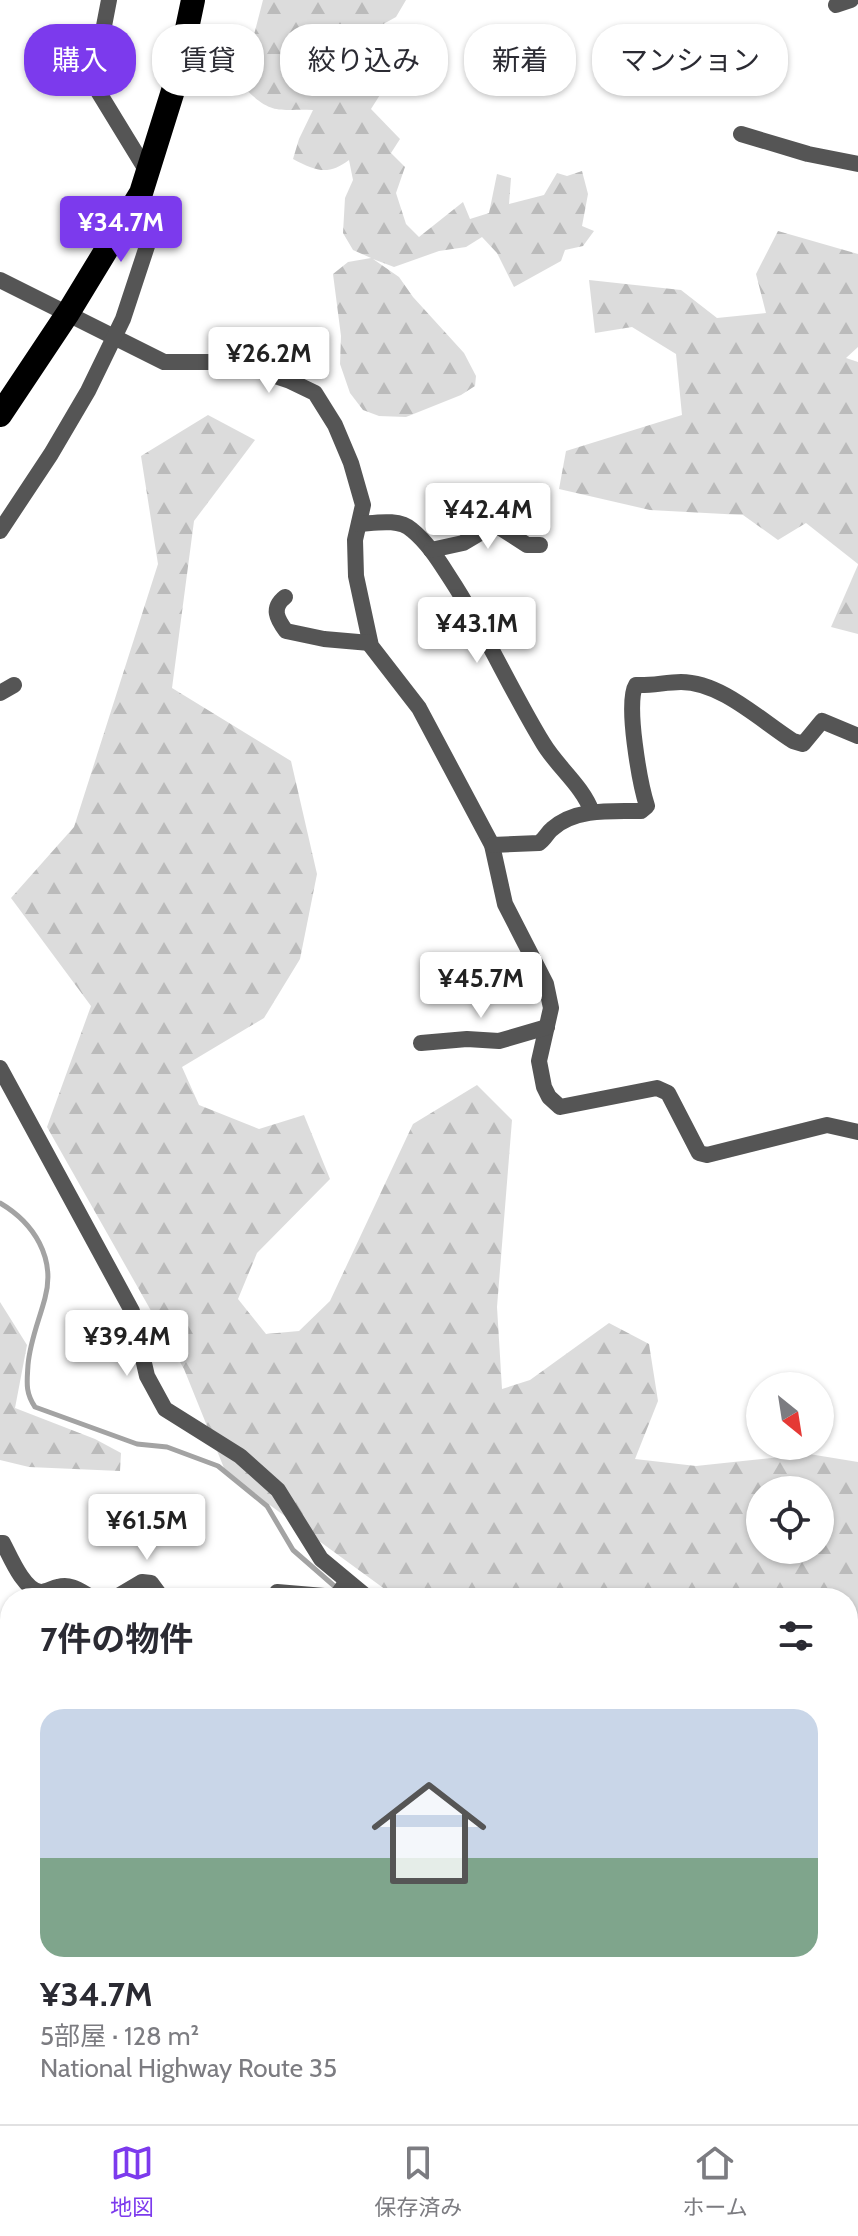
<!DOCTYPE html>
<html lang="ja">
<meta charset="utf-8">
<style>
:root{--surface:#fff;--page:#f2f2f3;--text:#2b2b33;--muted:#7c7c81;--line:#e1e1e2;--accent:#7c3aed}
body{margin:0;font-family:Cabin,"Noto Sans JP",sans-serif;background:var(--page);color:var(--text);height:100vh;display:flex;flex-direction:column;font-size:30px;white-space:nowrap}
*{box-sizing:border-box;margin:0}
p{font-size:26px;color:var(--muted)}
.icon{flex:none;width:44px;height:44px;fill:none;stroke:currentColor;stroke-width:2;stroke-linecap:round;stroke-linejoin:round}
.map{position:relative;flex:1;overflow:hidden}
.sheet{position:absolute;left:0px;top:1588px;width:858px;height:536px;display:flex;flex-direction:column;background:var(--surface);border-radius:32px 32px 0 0;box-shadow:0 2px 6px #0004}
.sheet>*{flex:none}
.hud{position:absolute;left:24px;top:24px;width:810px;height:72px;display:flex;gap:16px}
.needle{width:52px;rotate:150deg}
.tools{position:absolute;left:746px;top:1372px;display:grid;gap:16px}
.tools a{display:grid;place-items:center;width:88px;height:88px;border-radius:50%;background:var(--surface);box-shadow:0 2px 6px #0004;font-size:40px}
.price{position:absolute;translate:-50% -68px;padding:0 18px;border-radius:8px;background:#fff;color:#222;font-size:26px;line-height:52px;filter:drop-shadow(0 2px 4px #0008)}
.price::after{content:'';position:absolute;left:50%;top:48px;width:24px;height:18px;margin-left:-12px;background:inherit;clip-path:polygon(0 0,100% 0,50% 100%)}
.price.current{background:var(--accent);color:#fff}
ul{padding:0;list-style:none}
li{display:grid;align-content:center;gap:16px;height:424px;padding:0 40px}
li+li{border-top:2px solid var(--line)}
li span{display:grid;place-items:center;height:248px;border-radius:24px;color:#555}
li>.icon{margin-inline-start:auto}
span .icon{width:144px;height:144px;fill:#fffc;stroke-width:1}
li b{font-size:34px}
h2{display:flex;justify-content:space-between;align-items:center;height:96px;padding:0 40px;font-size:34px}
.chip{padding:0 28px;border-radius:32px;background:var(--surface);box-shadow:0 2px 6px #0004;font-size:28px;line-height:72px}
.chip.current{background:var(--accent);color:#fff}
.dock{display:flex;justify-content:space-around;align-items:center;height:112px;border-top:2px solid var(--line);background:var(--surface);font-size:22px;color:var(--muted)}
.dock a{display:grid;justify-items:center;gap:4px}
.dock .current{color:var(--accent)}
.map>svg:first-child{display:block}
.forest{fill:url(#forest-firs);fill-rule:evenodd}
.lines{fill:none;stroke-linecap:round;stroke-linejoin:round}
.stream{stroke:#a3a3a3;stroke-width:5}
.minor{stroke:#555;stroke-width:16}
.highway{stroke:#000;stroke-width:24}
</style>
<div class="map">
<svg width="858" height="2124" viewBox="0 0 858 2124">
<defs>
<pattern id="forest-firs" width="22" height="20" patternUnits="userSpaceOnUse" patternTransform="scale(2)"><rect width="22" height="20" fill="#dcdcdc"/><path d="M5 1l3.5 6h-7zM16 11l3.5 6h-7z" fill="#bbb"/></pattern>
</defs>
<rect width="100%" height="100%" fill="#fff"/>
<!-- forest -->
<g class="forest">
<path d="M 263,0 L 406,0 L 396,17 L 367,33 L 354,44 L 360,62 L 383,90 L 371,109 L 400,139 L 391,153 L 405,167 L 396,193 L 406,224 L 419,237 L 463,202 L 470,219 L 489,213 L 497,174 L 511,178 L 509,204 L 544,195 L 557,173 L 567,176 L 582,171 L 588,194 L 582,226 L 594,231 L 583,246 L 565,250 L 561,261 L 514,287 L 497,253 L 482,237 L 466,247 L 439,251 L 394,267 L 373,259 L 399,277 L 413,297 L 464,353 L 476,376 L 475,386 L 461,395 L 406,417 L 379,416 L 363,410 L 350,393 L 340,364 L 341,336 L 333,274 L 348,262 L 371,258 L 353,250 L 343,233 L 345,198 L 353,180 L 349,160 C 328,176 316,171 293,159 L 299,139 L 313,110 C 274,109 272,115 241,85 Z"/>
<path d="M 778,231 L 858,254 L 858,347 L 846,358 L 858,362 L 858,564 L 806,523 L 778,540 L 743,515 L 650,510 L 559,489 L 566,451 L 682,415 L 676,354 L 632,327 L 595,333 L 589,280 L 681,290 L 717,318 L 766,313 L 756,274 Z"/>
<path d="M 208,415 L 255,440 L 194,521 L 172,688 L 291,761 L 317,874 L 300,959 L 264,1018 L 182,1067 L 199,1105 L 259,1129 L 304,1115 L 330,1179 L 257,1253 L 238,1299 L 266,1334 L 299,1331 L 330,1301 L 413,1124 L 477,1085 L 512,1120 L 497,1307 L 502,1389 L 530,1380 L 609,1323 L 649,1344 L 658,1401 L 635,1459 L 696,1466 L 809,1454 L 858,1462 L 858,1808 L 848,1798 L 848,1598 L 397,1598 L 226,1473 L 184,1369 L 47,1127 L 91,1006 L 11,898 L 74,827 L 158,564 L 141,456 ZM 760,1490 L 820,1490 L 820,1550 L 760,1550 Z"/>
<path d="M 858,565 L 858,634 L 831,627 Z"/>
<path d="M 0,1302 L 27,1345 L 15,1408 L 95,1439 L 121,1453 L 120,1471 L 29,1467 L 0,1460 Z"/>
<path d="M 191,2114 L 217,2114 L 236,2124 L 186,2124 Z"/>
<path d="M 617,2114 L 827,2114 L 834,2124 L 623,2124 Z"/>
</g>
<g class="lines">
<!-- stream -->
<g class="stream">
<path d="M 0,1203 C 34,1223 56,1258 45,1298 C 39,1321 30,1341 28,1365 C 27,1382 25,1392 35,1407 L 137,1444 L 167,1447 L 218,1466 L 267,1506 L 293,1550 L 348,1598"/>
<path d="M 320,2124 L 322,2114"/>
</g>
<!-- minor -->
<g class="minor">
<path d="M 109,0 L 93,83 L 148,173"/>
<path d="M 836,5 L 851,0"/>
<path d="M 741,134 L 808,154 L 858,164"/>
<path d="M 0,280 L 164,362 L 234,362 L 290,381 L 315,393 L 335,425 L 351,463 L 363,505 L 355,540 L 356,576 L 371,646 L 419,708 L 492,845 L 505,904 L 546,984 L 551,1008 L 539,1061 L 544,1087 L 549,1097 L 560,1107 L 657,1088 L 668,1093 L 699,1153 L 707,1155 L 827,1125 L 858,1132"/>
<path d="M 359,524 C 375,523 399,518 412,530 C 428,543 439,561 450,578 C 485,631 510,689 543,743 C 558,768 582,785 592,812"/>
<path d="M 0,531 L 51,454 L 88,391 L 123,319 L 152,231 L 141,193"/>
<path d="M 431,550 L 463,543 L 490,527 L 499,527 L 527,545 L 540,545"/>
<path d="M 285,597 C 271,608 277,619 286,631 L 324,639 L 370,643"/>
<path d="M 0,693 L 14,685"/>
<path d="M 492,845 L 539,843 C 545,839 547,833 552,829 C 575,808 612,811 641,811 L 647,806 C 640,784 625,702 636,685 C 651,686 666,682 681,682 C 721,682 760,720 793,741 L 803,744 L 822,721 L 858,736"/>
<path d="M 421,1043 L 467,1039 L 499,1041 L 547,1027"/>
<path d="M 0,1068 L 132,1311 L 147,1376 L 165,1409 L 240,1456 L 278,1490 L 321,1559 L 368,1598"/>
<path d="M 0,1543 L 3,1543 C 10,1556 23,1589 40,1592 C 46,1592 52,1588 58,1587 C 72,1583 81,1592 93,1598"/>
<path d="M 277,1592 L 336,1597 L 347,1581"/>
<path d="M 115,1598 L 142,1582 L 151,1583 L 162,1598"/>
<path d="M 0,1820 L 9,1849 L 0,1867"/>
<path d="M 848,2066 L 858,2065"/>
<path d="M 298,2114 L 298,2124"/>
</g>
<!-- highway -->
<path class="highway" d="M 0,415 L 68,313 L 141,193 L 176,81 L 193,0"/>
</g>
</svg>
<div class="tools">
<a><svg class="needle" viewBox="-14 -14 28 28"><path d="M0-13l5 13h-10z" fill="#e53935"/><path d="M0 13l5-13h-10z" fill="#7c7c81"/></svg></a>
<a><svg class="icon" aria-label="locate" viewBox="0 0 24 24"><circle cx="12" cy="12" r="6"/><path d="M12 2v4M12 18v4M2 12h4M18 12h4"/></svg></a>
</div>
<b class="price current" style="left:121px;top:264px">¥34.7M</b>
<b class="price" style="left:269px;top:395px">¥26.2M</b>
<b class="price" style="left:488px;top:551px">¥42.4M</b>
<b class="price" style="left:477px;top:665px">¥43.1M</b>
<b class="price" style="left:481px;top:1020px">¥45.7M</b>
<b class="price" style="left:127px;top:1378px">¥39.4M</b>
<b class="price" style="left:147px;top:1562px">¥61.5M</b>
<div class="hud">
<a class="chip current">購入</a>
<a class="chip">賃貸</a>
<a class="chip">絞り込み</a>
<a class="chip">新着</a>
<a class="chip">マンション</a>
</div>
<section class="sheet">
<h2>7件の物件<svg class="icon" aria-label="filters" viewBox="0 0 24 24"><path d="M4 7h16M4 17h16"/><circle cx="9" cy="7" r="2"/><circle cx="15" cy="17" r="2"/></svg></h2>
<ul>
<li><span style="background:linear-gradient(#c9d6e8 60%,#7fa58c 0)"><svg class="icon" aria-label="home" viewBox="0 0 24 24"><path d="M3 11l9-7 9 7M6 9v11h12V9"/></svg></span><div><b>¥34.7M</b><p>5部屋 · 128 m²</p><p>National Highway Route 35</p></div></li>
</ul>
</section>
</div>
<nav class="dock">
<a class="current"><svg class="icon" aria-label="map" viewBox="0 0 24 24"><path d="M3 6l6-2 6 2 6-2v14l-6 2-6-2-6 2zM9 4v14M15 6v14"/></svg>地図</a>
<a><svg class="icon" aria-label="saved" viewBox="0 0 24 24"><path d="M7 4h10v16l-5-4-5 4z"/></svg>保存済み</a>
<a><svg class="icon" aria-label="home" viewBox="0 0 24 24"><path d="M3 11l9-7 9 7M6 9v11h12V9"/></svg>ホーム</a>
</nav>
